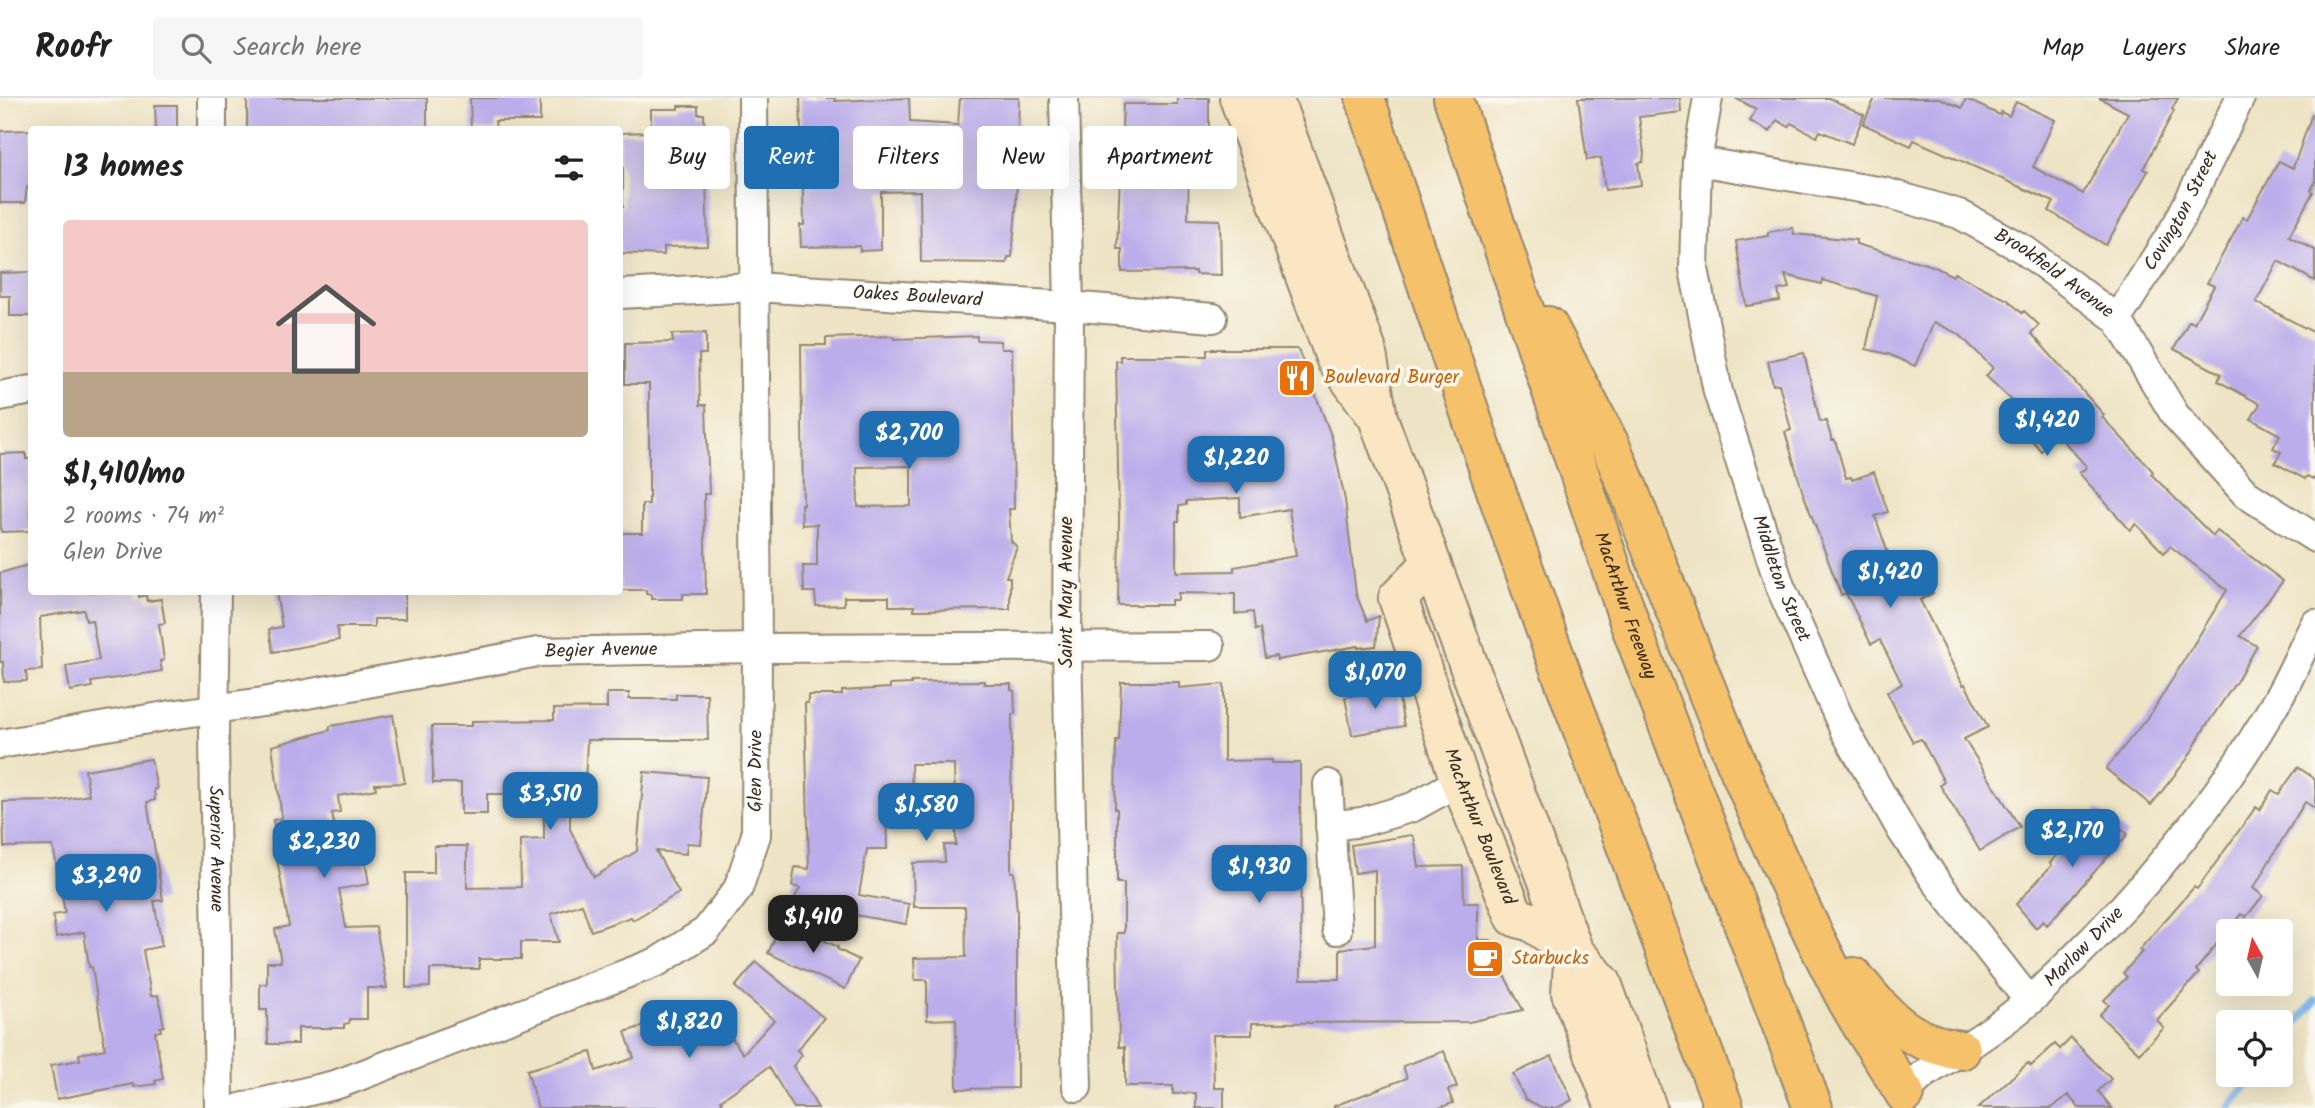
<!DOCTYPE html>
<meta charset="utf-8">
<style>
:root{--surface:#fff;--page:#f6f6f6;--text:#222;--muted:#767676;--line:#e0e0e0;--accent:#1f6fb2}
body{margin:0;font-family:Kalam,sans-serif;background:var(--page);color:var(--text);height:100vh;display:flex;flex-direction:column;font-size:26px;white-space:nowrap}
*{box-sizing:border-box;margin:0}
p{font-size:23px;color:var(--muted)}
.icon{flex:none;width:38px;height:38px;fill:none;stroke:currentColor;stroke-width:2;stroke-linecap:round;stroke-linejoin:round}
.map{position:relative;flex:1;overflow:hidden}
.side{position:absolute;left:28px;top:28px;width:595px;height:469px;display:flex;flex-direction:column;background:var(--surface);border-radius:7px;box-shadow:0 7px 28px #0002}
.side>*{flex:none}
.guide{position:absolute;left:644px;top:28px;width:665px;height:63px;display:flex;gap:14px}
.needle{width:46px;rotate:352deg}
.fabs{position:absolute;left:2216px;top:821px;display:grid;gap:14px}
.fabs a{display:grid;place-items:center;width:77px;height:77px;border-radius:7px;background:var(--surface);box-shadow:0 7px 28px #0002;font-size:35px}
.price{position:absolute;translate:-50% -60px;padding:0 16px;border-radius:14px;background:var(--accent);color:#fff;font-size:23px;line-height:46px;filter:drop-shadow(0 2px 4px #0008)}
.price::after{content:'';position:absolute;left:50%;top:42px;width:21px;height:16px;margin-left:-10px;background:inherit;clip-path:polygon(0 0,100% 0,50% 100%)}
.price.on{background:#222;color:#fff}
ul{padding:0;list-style:none}
li{display:grid;align-content:center;gap:14px;height:371px;padding:0 35px}
li+li{border-top:2px solid var(--line)}
li span{display:grid;place-items:center;height:217px;border-radius:7px;color:#555}
li>.icon{margin-inline-start:auto}
span .icon{width:126px;height:126px;fill:#fffc;stroke-width:1}
li b{font-size:30px}
h2{display:flex;justify-content:space-between;align-items:center;height:84px;padding:0 35px;font-size:30px}
.pill{padding:0 24px;border-radius:7px;background:var(--surface);box-shadow:0 7px 28px #0002;font-size:24px;line-height:63px}
.pill.on{background:var(--accent);color:#fff}
header{display:flex;align-items:center;gap:42px;box-sizing:border-box;height:98px;padding:0 35px;background:var(--surface);border-bottom:2px solid var(--line)}
header strong{font-size:33px}
nav{display:flex;gap:38px;margin-inline-start:auto;font-size:24px}
.search{width:490px;height:63px;background:var(--page);display:flex;align-items:center;gap:18px;box-sizing:border-box;padding:0 24px;border-radius:7px;color:var(--muted);font-size:26px}
.map>svg:first-child{display:block}
.lines{fill:none;stroke-linecap:round;stroke-linejoin:round}
.stream{stroke:#7bb4eb;stroke-width:8}
.building{fill:#bbadeb;fill-rule:evenodd}
.street-casing{stroke:#948772;stroke-width:32}
.secondary-casing{stroke:#948772;stroke-width:42}
.highway-casing{stroke:#948772;stroke-width:42}
.street{stroke:#fff;stroke-width:28}
.secondary{stroke:#fbe6c4;stroke-width:38}
.highway{stroke:#f5c16b;stroke-width:38}
.labels{text-anchor:middle;dominant-baseline:central;stroke-width:7;stroke-linejoin:round;paint-order:stroke}
.street-label{font-size:19px;fill:#3b2a1e;stroke:#fbf7ec}
.food-label{font-size:19px;fill:#c56008;stroke:#fbf7ec;text-anchor:start}
</style>
<header>
<strong>Roofr</strong>
<div class="search"><svg class="icon" aria-label="search" viewBox="0 0 24 24"><circle cx="10" cy="10" r="6"/><path d="M15 15l6 6"/></svg>Search here</div>
<nav><a>Map</a><a>Layers</a><a>Share</a></nav>
</header>
<div class="map">
<svg width="2315" height="1010" viewBox="0 0 2315 1010">
<rect width="100%" height="100%" fill="#fbf7ec"/>
<filter id="ink" filterUnits="userSpaceOnUse"><feTurbulence type="fractalNoise" baseFrequency=".0143" numOctaves="2"/><feDisplacementMap in="SourceGraphic" scale="14" xChannelSelector="R" yChannelSelector="G"/><feConvolveMatrix kernelMatrix="1 2 1 2 8 2 1 2 1" color-interpolation-filters="sRGB"/></filter>
<filter id="wash" filterUnits="userSpaceOnUse"><feTurbulence type="fractalNoise" baseFrequency=".00686" numOctaves="4" result="noise"/><feDisplacementMap in="SourceGraphic" scale="28" xChannelSelector="R" yChannelSelector="G"/><feGaussianBlur stdDeviation="1.57" result="paint"/><feColorMatrix in="noise" values="0 0 0 0 0 0 0 0 0 0 0 0 0 0 0 0 0 1.4 0 .05"/><feComposite in="paint" operator="in"/></filter>
<g filter="url(#wash)">
<rect width="100%" height="100%" fill="#eee4c5"/>
<g class="lines">
<!-- stream -->
<g class="stream">
<path d="M 2280,945 L 2315,903"/>
<path d="M 2229,1010 L 2255,976"/>
</g>
</g>
<g id="blocks">
<!-- building -->
<g class="building">
<rect x="247" y="0" width="180" height="32"/>
<path d="M 470,0 L 540,0 L 540,23 L 495,23 L 496,32 L 471,32 Z"/>
<path d="M 800,0 L 835,0 L 835,3 L 909,0 L 910,24 L 958,27 L 960,0 L 1019,0 L 1016,111 L 1012,159 L 1008,159 L 1007,165 L 921,164 L 920,93 L 881,94 L 881,152 L 860,153 L 860,148 L 801,149 L 800,127 L 804,127 Z"/>
<path d="M 1177,0 L 1209,0 L 1209,56 L 1189,57 L 1188,121 L 1220,122 L 1221,177 L 1195,176 L 1195,173 L 1122,174 L 1122,151 L 1117,151 L 1123,6 L 1177,6 Z"/>
<path d="M 1578,0 L 1680,0 L 1681,14 L 1639,19 L 1644,55 L 1643,64 L 1638,65 L 1641,87 L 1605,92 L 1601,60 L 1587,62 Z"/>
<path d="M 1735,0 L 1829,0 L 1864,17 L 1852,46 L 1820,33 L 1817,39 L 1791,25 L 1789,29 L 1777,22 L 1770,34 L 1750,23 L 1756,11 Z"/>
<path d="M 1875,0 L 1939,0 L 1962,10 L 1966,1 L 2000,17 L 2001,14 L 2009,18 L 2016,4 L 2055,22 L 2033,69 L 2083,96 L 2128,15 L 2099,0 L 2178,0 L 2172,11 L 2174,13 L 2143,71 L 2148,73 L 2106,147 L 2049,113 L 2054,104 L 1914,42 L 1911,48 L 1863,26 Z"/>
<path d="M 155,7 L 177,7 L 177,32 L 156,32 Z"/>
<path d="M 678,8 L 698,8 L 698,16 L 704,16 L 708,148 L 664,149 L 664,157 L 620,155 L 620,109 L 623,109 L 623,70 L 620,70 L 620,35 L 651,34 L 651,11 L 678,11 Z"/>
<path d="M 2312,16 L 2315,17 L 2315,84 L 2311,92 L 2313,94 L 2289,138 L 2315,152 L 2315,183 L 2278,163 L 2256,204 L 2315,235 L 2315,382 L 2307,378 L 2305,381 L 2275,365 L 2281,354 L 2273,350 L 2280,337 L 2251,321 L 2260,306 L 2218,283 L 2221,276 L 2174,251 L 2189,223 L 2194,225 L 2214,188 L 2207,185 L 2243,119 L 2247,121 L 2279,63 L 2293,70 Z"/>
<path d="M 32,32 L 32,89 L 27,89 L 25,105 L 0,105 L 0,33 Z"/>
<path d="M 1793,130 L 1794,136 L 1856,142 L 1856,146 L 1933,168 L 1953,178 L 1954,175 L 2008,202 L 2022,215 L 2024,213 L 2039,227 L 2031,235 L 2104,317 L 2102,319 L 2149,369 L 2153,374 L 2151,376 L 2213,438 L 2217,433 L 2283,483 L 2240,538 L 2257,548 L 2238,581 L 2204,631 L 2188,660 L 2151,707 L 2106,671 L 2154,611 L 2227,492 L 2170,448 L 2164,455 L 2136,426 L 2130,432 L 2079,375 L 2087,369 L 2058,337 L 2041,353 L 2013,321 L 2023,313 L 1986,278 L 1993,270 L 1959,236 L 1934,224 L 1915,268 L 1888,256 L 1866,251 L 1877,198 L 1823,182 L 1822,186 L 1785,177 L 1789,190 L 1778,192 L 1780,203 L 1746,208 L 1736,143 L 1768,138 L 1768,134 Z"/>
<path d="M 32,174 L 32,218 L 10,218 L 10,198 L 0,198 L 0,175 Z"/>
<path d="M 706,235 L 706,256 L 699,256 L 700,307 L 706,307 L 708,368 L 709,396 L 704,396 L 706,496 L 683,496 L 683,501 L 651,501 L 651,497 L 646,496 L 646,492 L 620,492 L 620,435 L 642,435 L 642,406 L 649,406 L 649,286 L 625,286 L 625,245 L 673,244 L 672,236 Z"/>
<path d="M 893,238 L 894,241 L 977,238 L 977,242 L 1000,243 L 1001,251 L 1012,251 L 1014,411 L 1009,411 L 1011,443 L 1017,449 L 1006,479 L 1010,479 L 1010,511 L 914,512 L 914,508 L 889,508 L 889,499 L 844,499 L 844,507 L 816,508 L 815,494 L 804,494 L 803,468 L 817,468 L 817,426 L 802,427 L 801,406 L 803,406 L 801,247 L 826,247 L 826,240 ZM 911,368 L 911,408 L 858,409 L 857,369 Z"/>
<path d="M 1207,251 L 1298,251 L 1332,340 L 1345,402 L 1356,496 L 1367,523 L 1379,518 L 1376,548 L 1358,550 L 1358,548 L 1277,562 L 1276,558 L 1265,560 L 1260,531 L 1255,532 L 1253,514 L 1235,516 L 1235,496 L 1178,495 L 1178,502 L 1171,502 L 1171,507 L 1118,507 L 1119,422 L 1116,263 L 1120,263 L 1120,258 L 1207,258 ZM 1240,400 L 1240,419 L 1289,411 L 1296,458 L 1234,469 L 1234,473 L 1176,474 L 1176,423 L 1179,423 L 1179,408 L 1186,407 L 1186,403 Z"/>
<path d="M 1804,255 L 1820,324 L 1826,323 L 1832,342 L 1835,342 L 1846,380 L 1851,379 L 1852,382 L 1874,374 L 1888,414 L 1875,418 L 1900,489 L 1924,477 L 1933,495 L 1920,502 L 1963,587 L 1965,586 L 1988,629 L 1964,641 L 2020,729 L 1980,753 L 1940,687 L 1944,684 L 1921,641 L 1913,644 L 1900,620 L 1887,594 L 1902,586 L 1880,542 L 1871,546 L 1846,495 L 1841,497 L 1802,392 L 1785,334 L 1791,332 L 1779,286 L 1773,287 L 1768,263 Z"/>
<path d="M 26,355 L 26,361 L 30,361 L 31,433 L 1,434 L 0,356 Z"/>
<path d="M 32,466 L 32,494 L 139,494 L 139,499 L 146,497 L 147,503 L 161,501 L 165,525 L 159,526 L 164,562 L 160,563 L 162,573 L 91,584 L 92,589 L 70,593 L 66,568 L 99,562 L 92,522 L 86,523 L 84,512 L 40,519 L 42,572 L 26,573 L 27,583 L 4,584 L 3,564 L 0,564 L 0,475 Z"/>
<path d="M 276,494 L 405,494 L 405,521 L 374,521 L 374,529 L 337,529 L 339,542 L 273,554 L 269,531 L 282,529 Z"/>
<path d="M 984,583 L 984,586 L 1011,586 L 1011,592 L 1014,593 L 1015,616 L 1012,616 L 1011,714 L 1011,774 L 1014,774 L 1017,815 L 1017,990 L 957,991 L 956,921 L 927,922 L 927,882 L 915,882 L 914,860 L 966,859 L 965,809 L 914,809 L 913,765 L 945,764 L 944,747 L 956,747 L 954,666 L 911,666 L 912,694 L 886,695 L 887,751 L 867,751 L 859,797 L 909,806 L 906,826 L 792,806 L 800,790 L 792,788 L 795,769 L 809,771 L 805,605 L 808,605 L 808,597 L 842,597 L 842,593 L 890,590 L 890,587 L 911,586 L 911,584 Z"/>
<path d="M 1121,584 L 1179,584 L 1179,590 L 1224,586 L 1224,663 L 1272,662 L 1272,665 L 1300,665 L 1301,881 L 1340,881 L 1340,851 L 1375,847 L 1375,772 L 1355,775 L 1351,747 L 1411,737 L 1414,739 L 1419,769 L 1463,768 L 1464,805 L 1478,805 L 1478,842 L 1491,842 L 1491,868 L 1499,868 L 1523,912 L 1469,924 L 1252,925 L 1252,937 L 1213,937 L 1214,990 L 1224,990 L 1224,1010 L 1196,1010 L 1196,995 L 1173,996 L 1173,988 L 1125,988 L 1125,949 L 1119,949 L 1117,835 L 1124,835 L 1124,785 L 1117,785 L 1117,711 L 1115,711 L 1116,642 L 1119,642 Z"/>
<path d="M 1397,589 L 1404,628 L 1352,637 L 1345,599 Z"/>
<path d="M 607,595 L 629,595 L 629,601 L 676,601 L 676,596 L 707,596 L 708,642 L 587,642 L 585,686 L 570,686 L 570,731 L 594,779 L 637,753 L 644,674 L 707,679 L 701,746 L 687,745 L 686,756 L 656,753 L 679,795 L 633,822 L 631,819 L 591,833 L 582,806 L 551,816 L 559,844 L 521,844 L 521,861 L 479,861 L 479,871 L 430,871 L 430,889 L 406,890 L 406,775 L 434,775 L 434,748 L 467,748 L 467,790 L 521,789 L 520,742 L 544,741 L 544,696 L 487,696 L 487,716 L 461,716 L 461,685 L 433,685 L 432,628 L 472,628 L 472,623 L 554,622 L 554,611 L 607,610 Z"/>
<path d="M 393,617 L 405,685 L 375,686 L 376,691 L 338,698 L 340,714 L 332,715 L 341,767 L 365,763 L 369,786 L 339,791 L 346,830 L 376,829 L 387,890 L 367,890 L 367,921 L 350,921 L 349,925 L 344,926 L 344,930 L 298,930 L 298,946 L 268,946 L 267,912 L 260,912 L 260,886 L 267,886 L 267,864 L 281,864 L 275,831 L 289,828 L 275,750 L 277,750 L 273,722 L 282,720 L 272,648 L 330,632 L 330,628 Z"/>
<path d="M 151,661 L 157,691 L 154,691 L 155,702 L 147,704 L 163,802 L 154,803 L 162,848 L 143,852 L 151,898 L 158,897 L 164,928 L 160,929 L 161,933 L 155,934 L 163,981 L 155,983 L 156,986 L 134,989 L 133,986 L 57,1001 L 51,967 L 80,962 L 79,956 L 105,951 L 92,869 L 89,869 L 84,834 L 56,839 L 53,817 L 65,815 L 53,748 L 4,749 L 3,704 L 57,703 L 89,697 L 85,672 Z"/>
<path d="M 2298,669 L 2315,681 L 2315,710 L 2305,704 L 2264,772 L 2265,773 L 2253,790 L 2263,798 L 2246,819 L 2241,816 L 2196,872 L 2199,875 L 2157,922 L 2164,930 L 2139,955 L 2099,917 L 2109,907 L 2104,902 L 2127,879 L 2123,875 L 2142,854 L 2139,852 L 2194,789 L 2197,791 L 2256,709 L 2260,712 L 2272,692 L 2279,696 Z"/>
<path d="M 2098,711 L 2128,736 L 2047,827 L 2043,823 L 2036,830 L 2016,806 L 2052,767 L 2050,765 Z"/>
<path d="M 783,823 L 838,849 L 837,851 L 859,862 L 845,891 L 768,855 Z"/>
<path d="M 756,864 L 824,920 L 797,952 L 802,957 L 793,968 L 818,1010 L 794,1010 L 769,969 L 721,1002 L 724,1010 L 538,1010 L 527,972 L 591,954 L 596,973 L 634,960 L 625,934 L 655,924 L 658,934 L 692,910 L 700,922 L 714,914 L 743,956 L 774,922 L 735,889 Z"/>
<path d="M 2071,940 L 2111,981 L 2098,993 L 2112,1010 L 2079,1010 L 2068,997 L 2052,1010 L 1978,1010 L 2028,965 L 2031,968 L 2055,946 L 2060,951 Z"/>
<path d="M 1444,953 L 1457,989 L 1448,992 L 1453,1005 L 1439,1010 L 1334,1010 L 1334,1008 L 1407,980 L 1403,968 Z"/>
<path d="M 1552,958 L 1572,1002 L 1557,1010 L 1543,1010 L 1525,1001 L 1513,976 Z"/>
</g>
</g>
</g>
<g filter="url(#ink)">
<use href="#blocks" fill-opacity="0" stroke="#948772" stroke-width="2"/>
<g class="lines">
<defs>
<g id="street">
<path d="M 212,0 L 212,32"/>
<path d="M 1064,0 L 1069,208 L 1067,547 L 1077,989"/>
<path id="s1" d="M 1708,0 L 1697,63 L 1694,171 L 1718,294 L 1780,488 L 1844,631 L 1902,733 L 1935,782 L 2029,903"/>
<path id="s2" d="M 1697,63 L 1884,94 L 1959,116 L 2023,151 L 2117,221 L 2175,317 L 2246,396 L 2315,440"/>
<path id="s3" d="M 620,196 L 753,189 L 1069,208 L 1213,220"/>
<path id="s4" d="M 2117,221 L 2178,125 L 2240,0"/>
<path d="M 0,298 L 32,292"/>
<path id="s5" d="M 216,494 L 214,638 L 219,1010"/>
<path id="s6" d="M 0,646 L 178,616 L 263,604 L 538,554 L 757,550 L 1210,548"/>
<path d="M 1328,686 L 1337,832"/>
<path d="M 1330,728 L 1362,724 L 1413,709 L 1460,683"/>
<path id="s7" d="M 1905,996 C 1919,976 1940,966 1959,954 C 1986,936 2013,918 2036,897 C 2128,811 2214,712 2277,602 C 2291,578 2302,551 2315,526"/>
<path id="s8" d="M 240,1010 L 338,986 L 657,864 L 706,833 L 738,791 L 756,737 L 757,550 L 753,0"/>
</g>
<g id="secondary">
<path d="M 1239,0 L 1336,262 L 1373,313"/>
<path d="M 1273,0 L 1366,250 L 1378,320 L 1574,854 L 1571,895 L 1615,1010"/>
<path id="s9" d="M 1431,466 L 1398,500 L 1460,683 L 1515,819 L 1532,824 L 1574,854 L 1602,885 L 1647,1010"/>
</g>
<g id="highway">
<path d="M 1365,0 L 1491,378 L 1552,550 L 1724,1010"/>
<path id="s10" d="M 1453,0 L 1630,526 L 1813,1010"/>
<path d="M 1548,228 L 1609,345 L 1630,395 C 1694,561 1757,729 1839,887 C 1858,925 1883,960 1905,996"/>
<path d="M 1854,879 C 1886,919 1908,945 1961,952"/>
</g>
</defs>
<!-- street casing -->
<use href="#street" class="street-casing"/>
<!-- secondary casing -->
<use href="#secondary" class="secondary-casing"/>
<!-- highway casing -->
<use href="#highway" class="highway-casing"/>
<!-- street -->
<use href="#street" class="street"/>
<!-- secondary -->
<use href="#secondary" class="secondary"/>
<!-- highway -->
<use href="#highway" class="highway"/>
</g>
</g>
<!-- icons -->
<defs>
<symbol id="restaurant-square" viewBox="-11 -11 22 22"><rect x="-9" y="-9" width="18" height="18" rx="4" fill="#e8710a" stroke="#fbf7ec"/><path d="M-5-6h1v4h1v-4h1v4h1v-4h1v5L-1.5 .5V6h-2V.5L-5-1ZM5-6V6H3V1.5H1.5Q1.5-4 5-6Z" fill="#fff"/></symbol>
<symbol id="cafe-square" viewBox="-11 -11 22 22"><rect x="-9" y="-9" width="18" height="18" rx="4" fill="#e8710a" stroke="#fbf7ec"/><path d="M-5.5-4.5H6V0H3Q3 3.5 0 3.5H-2.5Q-5.5 3.5-5.5 0ZM3-3.2v2h1.7v-2ZM-6 4.5H4V6H-6Z" fill="#fff"/></symbol>
</defs>
<g fill-rule="evenodd">
<use href="#restaurant-square" x="1275" y="258" width="44" height="44"/>
<use href="#cafe-square" x="1463" y="839" width="44" height="44"/>
</g>
<g class="labels">
<!-- street labels -->
<g class="street-label">
<text stroke="none"><textPath href="#s4" startOffset="126">Covington Street</textPath></text>
<text stroke="none"><textPath href="#s2" startOffset="380">Brookfield Avenue</textPath></text>
<text stroke="none"><textPath href="#s3" startOffset="298">Oakes Boulevard</textPath></text>
<text stroke="none"><textPath href="#s1" startOffset="494">Middleton Street</textPath></text>
<text transform="translate(1067 494) rotate(-90)">Saint Mary Avenue</text>
<text stroke="none"><textPath href="#s10" startOffset="536">MacArthur Freeway</textPath></text>
<text stroke="none"><textPath href="#s6" startOffset="609">Begier Avenue</textPath></text>
<text stroke="none"><textPath href="#s8" startOffset="674">Glen Drive</textPath></text>
<text stroke="none"><textPath href="#s9" startOffset="290">MacArthur Boulevard</textPath></text>
<text stroke="none"><textPath href="#s5" startOffset="257">Superior Avenue</textPath></text>
<text stroke="none"><textPath href="#s7" startOffset="233">Marlow Drive</textPath></text>
</g>
<!-- food labels -->
<g class="food-label">
<text x="1324" y="280">Boulevard Burger</text>
<text x="1512" y="861">Starbucks</text>
</g>
</g>
</svg>
<div class="fabs">
<a><svg class="needle" viewBox="-14 -14 28 28"><path d="M0-13l5 13h-10z" fill="#e53935"/><path d="M0 13l5-13h-10z" fill="#767676"/></svg></a>
<a><svg class="icon" aria-label="locate" viewBox="0 0 24 24"><circle cx="12" cy="12" r="6"/><path d="M12 2v4M12 18v4M2 12h4M18 12h4"/></svg></a>
</div>
<b class="price" style="left:2047px;top:360px">$1,420</b>
<b class="price" style="left:909px;top:373px">$2,700</b>
<b class="price" style="left:1236px;top:398px">$1,220</b>
<b class="price" style="left:1890px;top:512px">$1,420</b>
<b class="price" style="left:1375px;top:613px">$1,070</b>
<b class="price" style="left:550px;top:734px">$3,510</b>
<b class="price" style="left:926px;top:745px">$1,580</b>
<b class="price" style="left:2072px;top:771px">$2,170</b>
<b class="price" style="left:324px;top:782px">$2,230</b>
<b class="price" style="left:1259px;top:807px">$1,930</b>
<b class="price" style="left:106px;top:816px">$3,290</b>
<b class="price on" style="left:813px;top:857px">$1,410</b>
<b class="price" style="left:689px;top:962px">$1,820</b>
<div class="guide">
<a class="pill">Buy</a>
<a class="pill on">Rent</a>
<a class="pill">Filters</a>
<a class="pill">New</a>
<a class="pill">Apartment</a>
</div>
<section class="side">
<h2>13 homes<svg class="icon" aria-label="filters" viewBox="0 0 24 24"><path d="M4 7h16M4 17h16"/><circle cx="9" cy="7" r="2"/><circle cx="15" cy="17" r="2"/></svg></h2>
<ul>
<li><span style="background:linear-gradient(#f6c9c9 70%,#b9a48a 0)"><svg class="icon" aria-label="home" viewBox="0 0 24 24"><path d="M3 11l9-7 9 7M6 9v11h12V9"/></svg></span><div><b>$1,410/mo</b><p>2 rooms · 74 m²</p><p>Glen Drive</p></div></li>
</ul>
</section>
</div>
